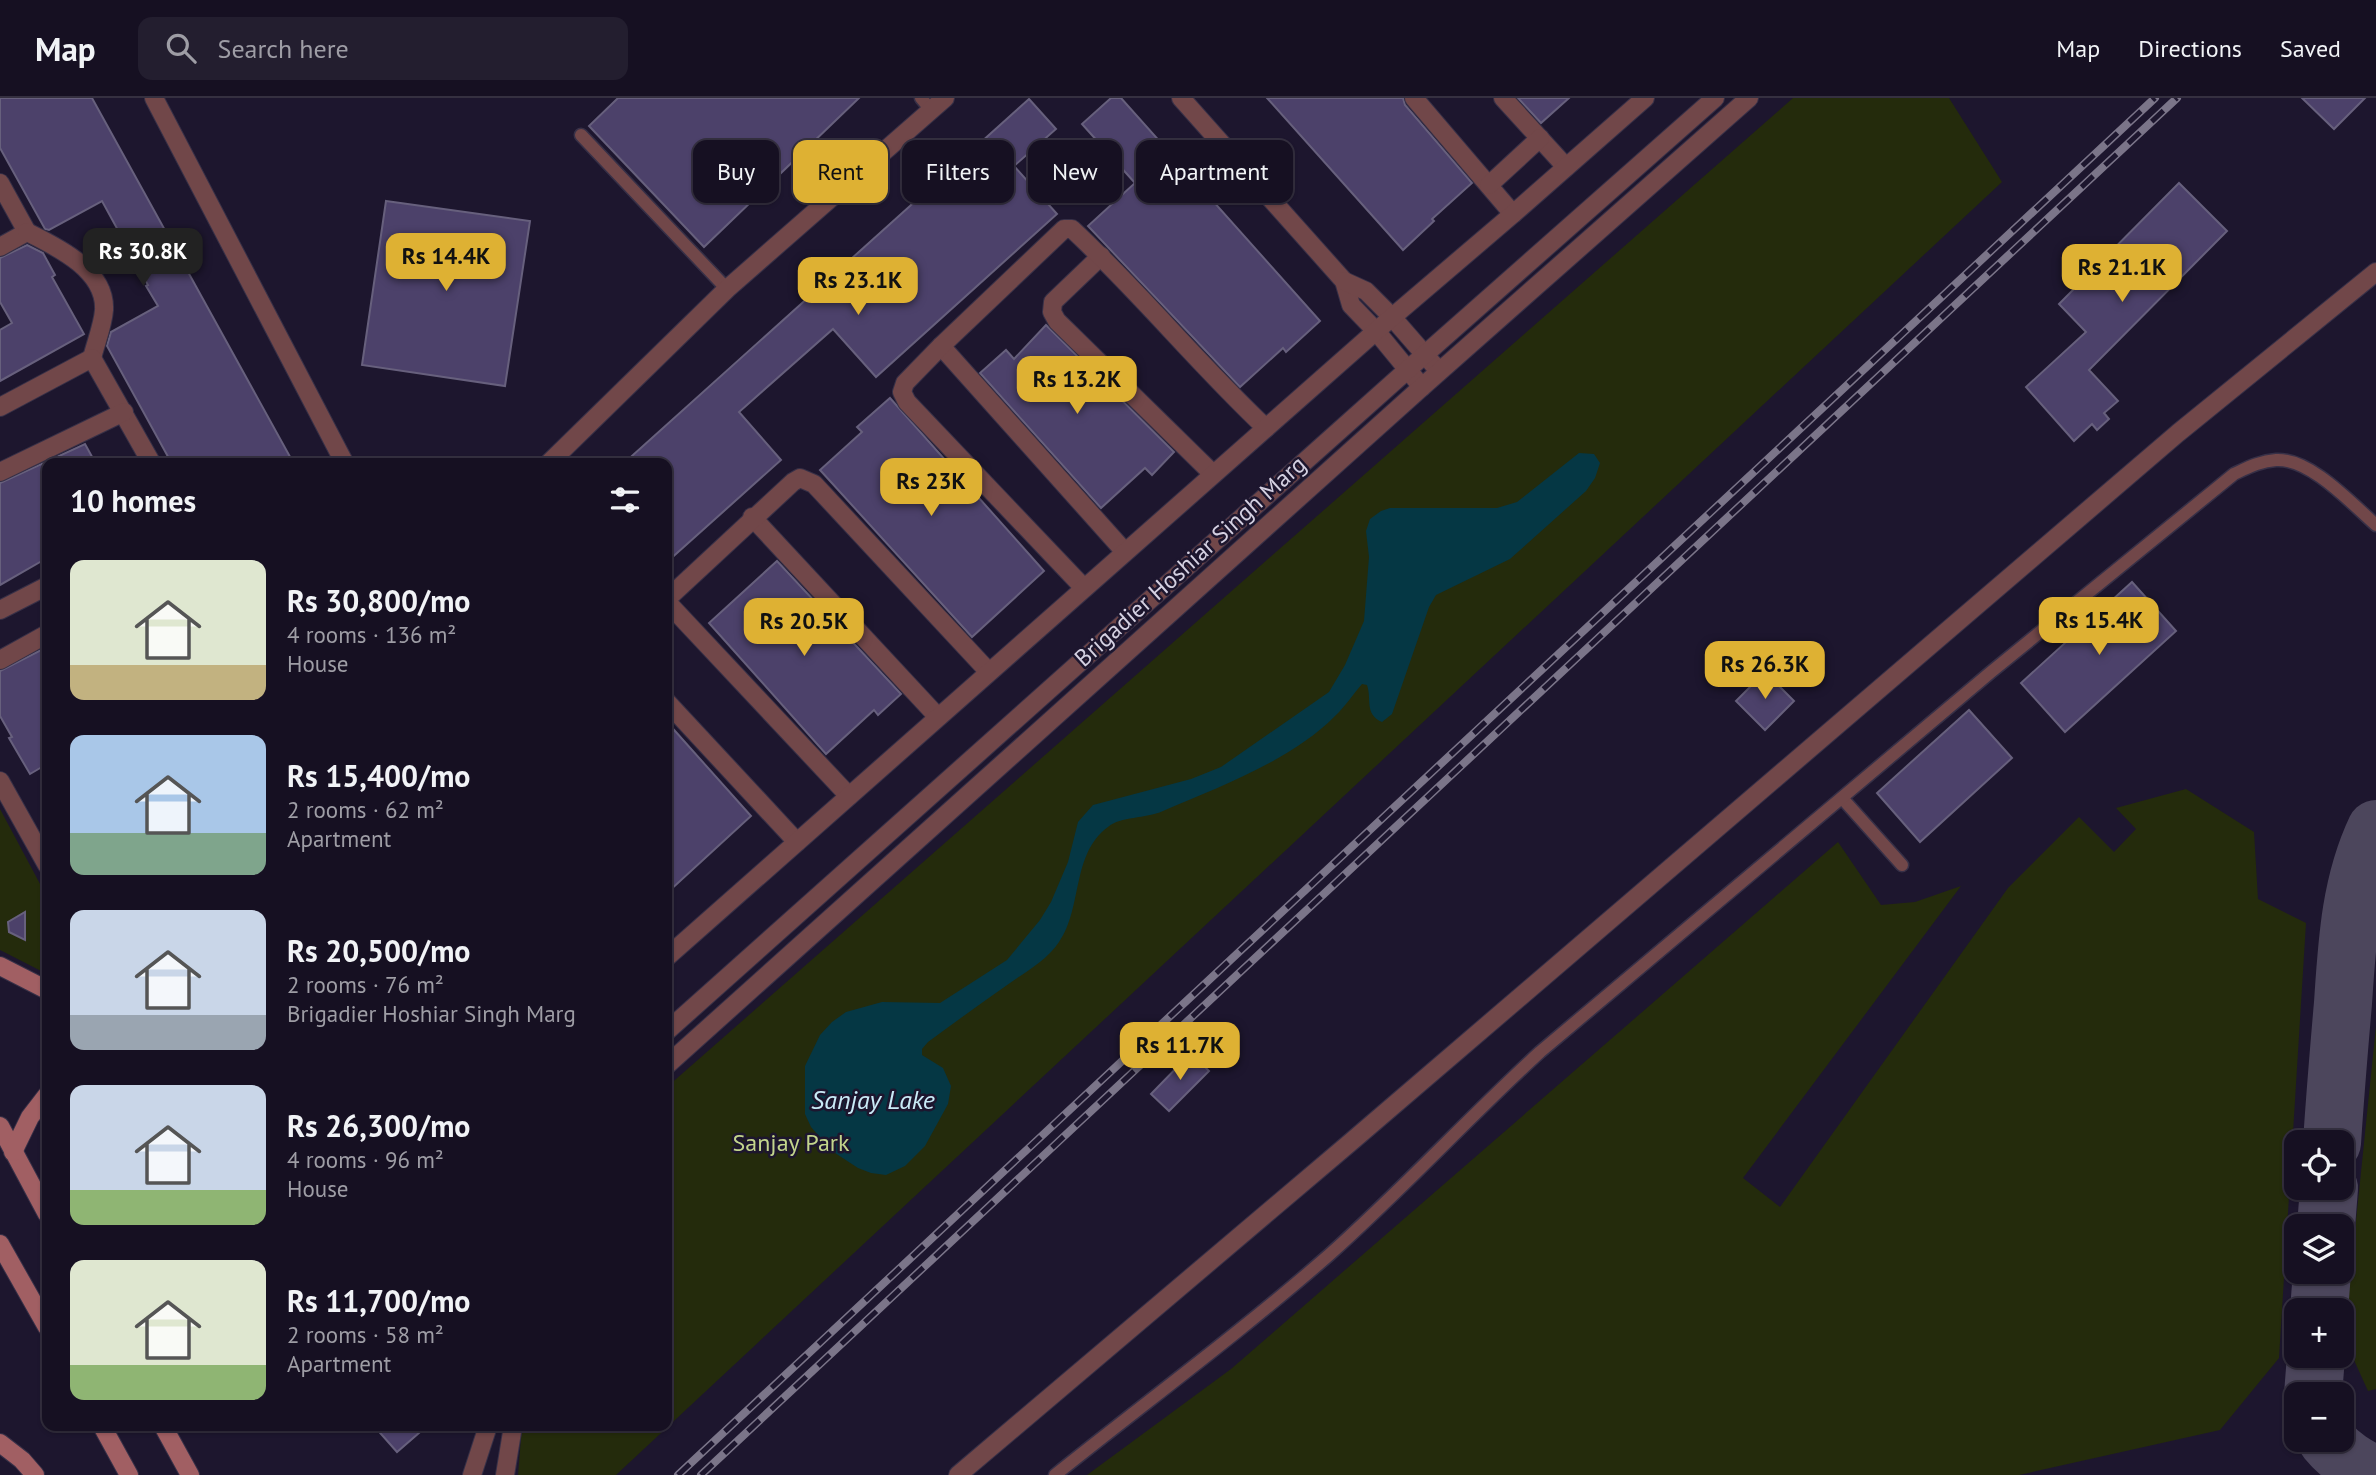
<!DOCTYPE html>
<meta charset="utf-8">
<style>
:root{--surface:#161022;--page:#231e2f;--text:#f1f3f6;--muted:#9e9da5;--line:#353040;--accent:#deb133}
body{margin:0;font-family:"PT Sans",sans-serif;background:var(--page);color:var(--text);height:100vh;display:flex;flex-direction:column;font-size:26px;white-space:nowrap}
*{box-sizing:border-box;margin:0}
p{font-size:23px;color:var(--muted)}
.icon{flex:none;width:38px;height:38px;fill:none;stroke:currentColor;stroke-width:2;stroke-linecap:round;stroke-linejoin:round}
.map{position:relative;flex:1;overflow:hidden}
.side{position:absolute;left:42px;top:360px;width:630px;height:973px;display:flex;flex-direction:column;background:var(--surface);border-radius:14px;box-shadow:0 2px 5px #0004,0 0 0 2px var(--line)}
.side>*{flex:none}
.hud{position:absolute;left:693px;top:42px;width:665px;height:63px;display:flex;gap:14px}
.tools{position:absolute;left:2284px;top:1032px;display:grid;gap:14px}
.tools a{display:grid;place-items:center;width:70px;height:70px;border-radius:14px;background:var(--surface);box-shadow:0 2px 5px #0004,0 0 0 2px var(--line);font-size:35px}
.price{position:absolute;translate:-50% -60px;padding:0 16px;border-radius:14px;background:var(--accent);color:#111;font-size:23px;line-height:46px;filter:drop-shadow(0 2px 4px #0008)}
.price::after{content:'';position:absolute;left:50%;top:42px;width:21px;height:16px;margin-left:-10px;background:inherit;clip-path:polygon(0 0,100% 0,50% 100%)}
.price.active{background:#222;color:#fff}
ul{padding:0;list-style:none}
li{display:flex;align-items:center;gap:21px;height:175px;padding:0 28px}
li span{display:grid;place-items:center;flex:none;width:196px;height:140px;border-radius:14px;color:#555}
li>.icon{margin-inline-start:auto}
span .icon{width:84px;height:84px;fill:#fffc;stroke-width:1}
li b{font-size:30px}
h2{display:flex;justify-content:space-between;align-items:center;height:84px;padding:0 28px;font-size:30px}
.chip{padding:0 24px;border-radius:14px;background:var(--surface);box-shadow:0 2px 5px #0004,0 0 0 2px var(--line);font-size:24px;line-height:63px}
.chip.active{background:var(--accent);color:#111}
header{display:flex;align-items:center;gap:42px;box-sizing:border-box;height:98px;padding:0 35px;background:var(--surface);border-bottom:2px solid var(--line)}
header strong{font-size:33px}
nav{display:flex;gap:38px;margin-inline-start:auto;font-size:24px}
.search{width:490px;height:63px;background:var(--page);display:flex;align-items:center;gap:18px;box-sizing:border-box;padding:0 24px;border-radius:14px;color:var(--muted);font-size:26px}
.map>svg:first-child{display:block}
.green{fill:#242b0c}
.water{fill:#053744}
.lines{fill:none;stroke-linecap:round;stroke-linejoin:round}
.taxiway{stroke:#4c465c;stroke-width:58}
.building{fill:#4c416a;stroke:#67607d;stroke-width:2}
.service-casing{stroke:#373047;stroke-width:15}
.minor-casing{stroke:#373047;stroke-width:20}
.tertiary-casing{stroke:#373047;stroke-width:20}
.secondary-casing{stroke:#373047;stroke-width:20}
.service{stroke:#714749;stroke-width:12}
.minor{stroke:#714749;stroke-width:18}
.tertiary{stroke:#714749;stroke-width:18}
.secondary{stroke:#a15f63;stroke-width:18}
.rail-casing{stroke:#7b7589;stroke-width:8}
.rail{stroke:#1d162e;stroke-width:5;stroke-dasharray:16;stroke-linecap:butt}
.labels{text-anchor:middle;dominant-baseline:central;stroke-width:5;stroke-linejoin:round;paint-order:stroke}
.street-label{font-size:24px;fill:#d4d0e1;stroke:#1d162e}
.park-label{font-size:24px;fill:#c3d58c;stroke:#1d162e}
.water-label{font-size:26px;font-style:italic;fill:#c9ebf7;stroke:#1d162e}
</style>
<header>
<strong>Map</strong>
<div class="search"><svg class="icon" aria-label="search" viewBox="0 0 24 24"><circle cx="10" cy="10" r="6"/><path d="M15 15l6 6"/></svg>Search here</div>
<nav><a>Map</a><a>Directions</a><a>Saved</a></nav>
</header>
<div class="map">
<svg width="2376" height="1377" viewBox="0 0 2376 1377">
<rect width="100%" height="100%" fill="#1d162e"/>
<!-- green -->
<g class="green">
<path d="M 1793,0 L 1949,0 L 2002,84 L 616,1377 L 518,1377 L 522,1328 L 667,1328 L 667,989 Z"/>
<path d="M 2186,691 L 2254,734 L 2258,801 L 2306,825 L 2279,1260 L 2220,1332 L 2019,1377 L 1087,1377 L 1231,1271 L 1838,744 L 1881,807 L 1915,804 L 1961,788 L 1743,1080 L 1780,1109 L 2008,790 L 2079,719 L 2114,754 L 2136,731 L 2116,710 Z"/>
<path d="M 0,711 L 47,799 L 47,876 L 0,852 Z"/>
<path d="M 2376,928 L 2376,1291 L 2368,1293 L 2344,1240 Z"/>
</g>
<!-- water -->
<path class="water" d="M 1579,355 L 1594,356 L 1600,365 L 1595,380 L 1586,393 L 1510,461 L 1436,497 L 1429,509 L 1392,616 L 1382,624 C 1364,616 1372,601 1367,587 L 1362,586 C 1353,596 1345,609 1335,618 C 1292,662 1219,689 1163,713 C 1145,721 1121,718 1108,729 C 1071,756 1083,810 1059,844 C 1047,862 1027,873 1010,885 C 983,904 955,924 928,944 L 922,951 L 922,957 L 943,970 L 951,988 L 948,1006 L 925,1048 L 905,1068 L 886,1077 L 871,1075 L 858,1070 L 832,1053 L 811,1029 L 805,1016 L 805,968 L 820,937 L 832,924 L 846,914 L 882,904 L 940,905 L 1007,862 L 1040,822 L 1051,804 L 1068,764 L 1078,724 L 1093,707 L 1191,681 L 1221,669 L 1329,594 L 1345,567 L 1364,523 L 1369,459 L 1366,433 L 1370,421 L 1381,413 L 1390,410 L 1497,410 L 1517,404 Z"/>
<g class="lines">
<!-- taxiway -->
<g class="taxiway">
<path d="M 2332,1045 C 2335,998 2339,951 2343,905 C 2347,845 2350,786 2376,731"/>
<path d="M 2326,1129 L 2329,1090"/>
<path d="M 2319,1213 L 2322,1174"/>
<path d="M 2313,1297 L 2316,1258"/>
<path d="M 2327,1342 C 2341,1359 2356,1368 2376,1377"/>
</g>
</g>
<!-- building -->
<g class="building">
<path d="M 0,0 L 92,0 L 294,366 L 172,366 L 107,248 L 111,234 L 158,208 L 146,188 L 148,187 L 102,103 L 49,132 L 45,131 L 0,50 Z"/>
<path d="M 618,0 L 859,0 L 704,149 L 589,28 Z"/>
<path d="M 1111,0 L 1121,0 L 1320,223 L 1286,254 L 1283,250 L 1240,289 L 1088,128 L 1135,85 L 1082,26 Z"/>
<path d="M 1267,0 L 1403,0 L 1405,7 L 1472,85 L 1432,121 L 1434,123 L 1403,152 Z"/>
<path d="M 1518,0 L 1569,0 L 1541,25 Z"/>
<path d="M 2302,0 L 2365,0 L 2334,31 Z"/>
<path d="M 1029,1 L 1056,31 L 1014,68 L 1057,116 L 876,279 L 833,231 L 739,314 L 781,362 L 667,464 L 667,366 L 623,366 Z"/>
<path d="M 2179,85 L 2227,133 L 2089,272 L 2118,303 L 2104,315 L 2109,321 L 2097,332 L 2092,326 L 2074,343 L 2026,289 L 2086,234 L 2059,206 Z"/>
<path d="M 386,103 L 530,123 L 505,288 L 362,267 Z"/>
<path d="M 27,147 L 43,155 L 55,177 L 52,179 L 84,236 L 0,283 L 0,232 L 12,225 L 0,204 L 0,160 Z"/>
<path d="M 1046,227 L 1174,354 L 1152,377 L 1145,370 L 1101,410 L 980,275 L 1006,252 L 1014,261 Z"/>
<path d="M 890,300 L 1044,473 L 972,539 L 820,372 L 862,334 L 857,329 Z"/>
<path d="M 85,346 L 96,366 L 47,366 L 47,460 L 0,487 L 0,385 Z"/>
<path d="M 777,463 L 901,596 L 878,617 L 874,612 L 826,656 L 709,525 Z"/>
<path d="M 2132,484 L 2176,533 L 2065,634 L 2021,585 Z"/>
<path d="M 47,549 L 47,666 L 30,676 L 9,640 L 12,639 L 0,618 L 0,573 Z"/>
<path d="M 1765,574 L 1794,603 L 1765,632 L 1736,603 Z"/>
<path d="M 1969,612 L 2012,660 L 1920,744 L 1877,695 Z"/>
<path d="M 667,624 L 751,718 L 667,795 Z"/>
<path d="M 25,814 L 25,842 L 9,834 L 8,824 Z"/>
<path d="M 1191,955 L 1209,973 L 1169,1013 L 1151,996 Z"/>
<path d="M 374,1328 L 427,1328 L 397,1354 Z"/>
</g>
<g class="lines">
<defs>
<g id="service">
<path d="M 921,0 L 931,12"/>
<path d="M 581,37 L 727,191"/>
<path d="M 1842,700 L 1902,767"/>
<path d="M 1055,1377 C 1146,1304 1241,1234 1329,1157 C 1402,1092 1468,1020 1540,954 L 1991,574 L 2234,376 C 2247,370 2260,363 2276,362 C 2310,360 2351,405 2376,427"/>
</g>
<g id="minor">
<path d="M 154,0 L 345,366"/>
<path d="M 1181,0 L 1344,183 L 1351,207 L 1376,233 L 1422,289"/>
<path d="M 1414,0 L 1513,116"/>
<path d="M 1503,0 L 1566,69"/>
<path d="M 0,85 L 27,134 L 0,149"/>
<path d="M 1489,87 L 1540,40"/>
<path d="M 27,134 C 57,149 106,172 104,212 C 103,227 96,244 92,260"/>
<path d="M 1101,158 L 1053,204 L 1052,214 L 1057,223 L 1213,376"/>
<path d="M 1344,183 L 1366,193 L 1392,219 L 1439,273"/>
<path d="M 941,248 L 1125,454"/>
<path d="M 0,309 L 92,260 L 152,366"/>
<path d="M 548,366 L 727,191 L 945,0"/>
<path d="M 0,374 L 124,314"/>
<path d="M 752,419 L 938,619"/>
<path d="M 1084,490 L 907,304 L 902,294 L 905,285 L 941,248 L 1064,131 L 1072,131 C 1140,194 1198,266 1266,330"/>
<path d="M 667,501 L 793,384 L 800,380 L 814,386 L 989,574"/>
<path d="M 667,504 L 849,698"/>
<path d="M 0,512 L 47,488"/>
<path d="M 0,562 L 47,536"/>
<path d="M 667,604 L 797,744"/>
<path d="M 0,683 L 47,767"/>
<path d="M 667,859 L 1376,233 L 1513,116 L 1645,0"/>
<path d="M 958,1377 L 1352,1043 L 2178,335 L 2376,174"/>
</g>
<g id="tertiary">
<path d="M 667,933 L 1396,282 L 1715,0"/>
<path d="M 667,967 L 1422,289 L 1749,0"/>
<path d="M 472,1377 L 488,1328"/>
<path d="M 505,1377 L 513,1328"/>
</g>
<g id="secondary">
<path d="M 0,868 L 47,892"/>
<path d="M 0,1028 L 47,1116"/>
<path d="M 13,1054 L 30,1019 L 47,997"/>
<path d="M 0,1146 L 47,1229"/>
<path d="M 102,1328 L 129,1377"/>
<path d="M 163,1328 L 190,1377"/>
<path d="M 0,1345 L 22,1362 L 35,1377"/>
</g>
</defs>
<!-- service casing -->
<use href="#service" class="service-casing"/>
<!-- minor casing -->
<use href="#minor" class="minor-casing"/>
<!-- tertiary casing -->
<use href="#tertiary" class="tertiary-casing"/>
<!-- secondary casing -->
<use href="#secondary" class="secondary-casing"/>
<!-- service -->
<use href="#service" class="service"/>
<!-- minor -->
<use href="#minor" class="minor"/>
<!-- tertiary -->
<use href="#tertiary" class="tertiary"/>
<!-- secondary -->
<use href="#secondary" class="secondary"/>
<defs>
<g id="rail">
<path d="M 678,1377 L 2155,0"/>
<path d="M 701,1377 L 2177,0"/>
</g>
</defs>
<!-- rail casing -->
<use href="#rail" class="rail-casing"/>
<!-- rail -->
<use href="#rail" class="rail"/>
</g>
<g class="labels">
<!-- street labels -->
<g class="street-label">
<text transform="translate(1190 463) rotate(-42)">Brigadier Hoshiar Singh Marg</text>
</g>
<!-- park labels -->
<g class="park-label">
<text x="791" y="1044">Sanjay Park</text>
</g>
<!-- water labels -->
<g class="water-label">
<text x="873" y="1001">Sanjay Lake</text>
</g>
</g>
</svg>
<div class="tools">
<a><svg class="icon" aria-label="locate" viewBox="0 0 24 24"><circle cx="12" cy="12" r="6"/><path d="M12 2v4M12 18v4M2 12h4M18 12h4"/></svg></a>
<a><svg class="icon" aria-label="layers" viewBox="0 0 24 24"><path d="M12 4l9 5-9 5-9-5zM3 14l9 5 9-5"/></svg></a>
<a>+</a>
<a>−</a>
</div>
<b class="price active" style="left:143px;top:190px">Rs 30.8K</b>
<b class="price" style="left:446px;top:195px">Rs 14.4K</b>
<b class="price" style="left:2122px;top:206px">Rs 21.1K</b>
<b class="price" style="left:858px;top:219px">Rs 23.1K</b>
<b class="price" style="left:1077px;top:318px">Rs 13.2K</b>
<b class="price" style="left:931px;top:420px">Rs 23K</b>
<b class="price" style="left:2099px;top:559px">Rs 15.4K</b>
<b class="price" style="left:804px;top:560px">Rs 20.5K</b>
<b class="price" style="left:1765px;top:603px">Rs 26.3K</b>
<b class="price" style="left:1180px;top:984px">Rs 11.7K</b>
<div class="hud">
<a class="chip">Buy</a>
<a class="chip active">Rent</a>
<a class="chip">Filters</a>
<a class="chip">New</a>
<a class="chip">Apartment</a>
</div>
<section class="side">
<h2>10 homes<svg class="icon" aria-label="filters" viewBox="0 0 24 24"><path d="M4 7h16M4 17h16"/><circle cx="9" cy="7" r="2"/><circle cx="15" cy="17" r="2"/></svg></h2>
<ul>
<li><span style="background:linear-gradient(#dfe7d0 75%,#c2b280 0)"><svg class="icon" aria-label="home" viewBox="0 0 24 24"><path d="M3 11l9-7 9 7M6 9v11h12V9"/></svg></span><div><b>Rs 30,800/mo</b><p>4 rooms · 136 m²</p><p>House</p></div></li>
<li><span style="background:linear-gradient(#a9c7e8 70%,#7fa58c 0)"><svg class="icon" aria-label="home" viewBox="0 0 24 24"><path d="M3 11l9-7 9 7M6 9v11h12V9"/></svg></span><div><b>Rs 15,400/mo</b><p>2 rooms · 62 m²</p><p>Apartment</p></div></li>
<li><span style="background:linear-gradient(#c9d6e8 75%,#9aa5b1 0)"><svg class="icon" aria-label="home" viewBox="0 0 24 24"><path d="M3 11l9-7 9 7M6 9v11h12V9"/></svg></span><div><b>Rs 20,500/mo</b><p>2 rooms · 76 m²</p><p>Brigadier Hoshiar Singh Marg</p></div></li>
<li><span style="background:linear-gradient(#c9d6e8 75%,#8fb573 0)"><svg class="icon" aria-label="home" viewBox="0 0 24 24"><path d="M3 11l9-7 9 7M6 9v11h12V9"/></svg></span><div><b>Rs 26,300/mo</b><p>4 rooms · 96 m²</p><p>House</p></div></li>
<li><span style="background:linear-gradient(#dfe7d0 75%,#8fb573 0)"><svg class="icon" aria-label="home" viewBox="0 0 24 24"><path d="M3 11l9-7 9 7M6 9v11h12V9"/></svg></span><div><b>Rs 11,700/mo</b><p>2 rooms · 58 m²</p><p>Apartment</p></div></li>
</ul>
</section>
</div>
